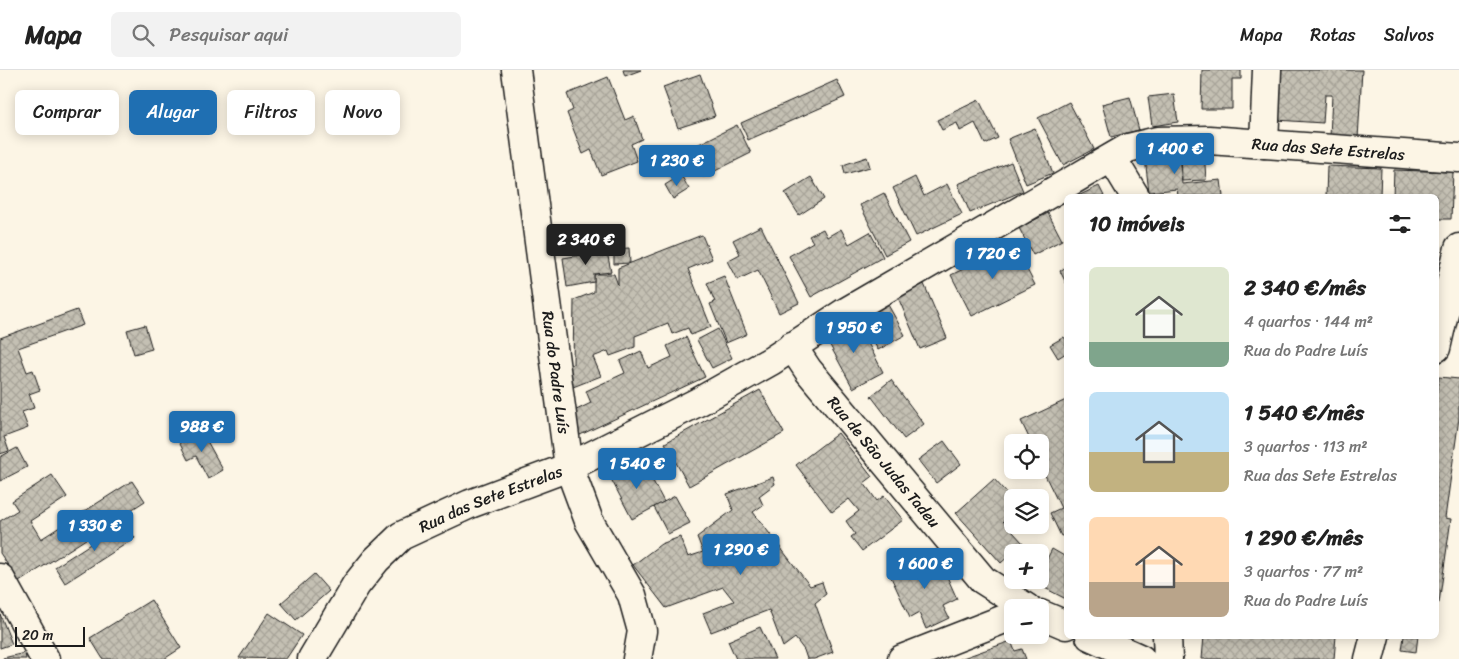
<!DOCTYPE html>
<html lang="pt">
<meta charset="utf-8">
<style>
:root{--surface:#fff;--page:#f2f2f2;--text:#222;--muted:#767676;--line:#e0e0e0;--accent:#1f6fb2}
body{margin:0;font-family:Sriracha,sans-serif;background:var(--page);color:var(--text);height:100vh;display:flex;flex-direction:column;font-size:19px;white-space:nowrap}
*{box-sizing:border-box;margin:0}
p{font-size:16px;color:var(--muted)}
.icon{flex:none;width:28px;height:28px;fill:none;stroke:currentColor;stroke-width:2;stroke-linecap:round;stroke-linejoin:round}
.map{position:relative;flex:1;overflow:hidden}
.drawer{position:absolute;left:1064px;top:124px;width:375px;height:445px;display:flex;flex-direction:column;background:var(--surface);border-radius:8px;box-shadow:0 2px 12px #0003}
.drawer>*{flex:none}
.top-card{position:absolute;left:15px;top:20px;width:475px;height:45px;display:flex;gap:10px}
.fabs{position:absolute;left:1004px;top:364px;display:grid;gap:10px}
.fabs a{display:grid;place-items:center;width:45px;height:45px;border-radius:8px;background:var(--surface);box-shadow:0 2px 12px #0003;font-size:25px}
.scale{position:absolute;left:15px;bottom:12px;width:70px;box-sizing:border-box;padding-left:5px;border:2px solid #1c1c1c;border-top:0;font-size:14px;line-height:18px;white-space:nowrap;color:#1c1c1c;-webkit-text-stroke:4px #fcf5e5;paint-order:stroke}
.price{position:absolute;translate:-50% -42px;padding:0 11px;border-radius:5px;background:var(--accent);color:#fff;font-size:16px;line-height:32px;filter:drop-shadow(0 1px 2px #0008)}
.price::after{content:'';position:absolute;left:50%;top:30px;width:15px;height:11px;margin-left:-8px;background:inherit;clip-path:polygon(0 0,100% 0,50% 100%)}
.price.current{background:#222;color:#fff}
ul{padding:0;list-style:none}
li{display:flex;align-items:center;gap:15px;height:125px;padding:0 25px}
li span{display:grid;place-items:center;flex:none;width:140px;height:100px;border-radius:8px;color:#555}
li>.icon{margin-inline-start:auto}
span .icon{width:60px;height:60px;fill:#fffc;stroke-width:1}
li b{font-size:21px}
h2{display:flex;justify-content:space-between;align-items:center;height:60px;padding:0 25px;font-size:21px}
.tag{padding:0 18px;border-radius:8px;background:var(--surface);box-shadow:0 2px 12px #0003;font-size:18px;line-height:45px}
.tag.current{background:var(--accent);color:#fff}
header{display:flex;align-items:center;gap:30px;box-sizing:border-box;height:70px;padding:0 25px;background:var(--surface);border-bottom:1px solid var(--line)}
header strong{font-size:24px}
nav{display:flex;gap:28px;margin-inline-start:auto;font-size:18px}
.search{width:350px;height:45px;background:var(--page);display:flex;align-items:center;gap:12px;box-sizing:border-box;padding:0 18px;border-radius:8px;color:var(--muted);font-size:19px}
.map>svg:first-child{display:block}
.building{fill:url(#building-cross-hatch);stroke:#1c1c1c}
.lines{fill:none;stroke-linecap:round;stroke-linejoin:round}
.minor-casing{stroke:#1c1c1c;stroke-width:31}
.major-casing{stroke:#1c1c1c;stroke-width:31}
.minor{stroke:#fcf5e5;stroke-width:28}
.major{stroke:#fcf5e5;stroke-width:28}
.labels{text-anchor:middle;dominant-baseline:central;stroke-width:4.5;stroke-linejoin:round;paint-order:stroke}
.street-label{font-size:16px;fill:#1c1c1c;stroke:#fcf5e5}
</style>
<header>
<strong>Mapa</strong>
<div class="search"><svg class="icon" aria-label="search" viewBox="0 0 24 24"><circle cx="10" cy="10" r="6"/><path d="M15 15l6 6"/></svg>Pesquisar aqui</div>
<nav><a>Mapa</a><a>Rotas</a><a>Salvos</a></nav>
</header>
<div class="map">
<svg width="1459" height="589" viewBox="0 0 1459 589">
<defs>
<pattern id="building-cross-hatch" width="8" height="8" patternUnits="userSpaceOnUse" patternTransform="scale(1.25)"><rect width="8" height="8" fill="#c4c0b3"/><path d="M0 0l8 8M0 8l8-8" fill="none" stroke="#a8a499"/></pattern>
</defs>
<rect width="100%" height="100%" fill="#fcf5e5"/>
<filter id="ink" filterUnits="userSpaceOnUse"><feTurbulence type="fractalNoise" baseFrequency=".02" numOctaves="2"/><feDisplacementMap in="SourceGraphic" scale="10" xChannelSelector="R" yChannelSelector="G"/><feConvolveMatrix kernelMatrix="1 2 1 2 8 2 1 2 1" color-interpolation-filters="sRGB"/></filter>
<g filter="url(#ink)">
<!-- building -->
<g class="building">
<path d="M 623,0 L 641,0 L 625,6 Z"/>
<path d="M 1202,0 L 1241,0 L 1241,9 L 1232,9 L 1232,39 L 1201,39 Z"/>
<path d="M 1280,0 L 1362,0 L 1358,69 L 1330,67 L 1332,25 L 1325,25 L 1323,53 L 1276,50 Z"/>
<path d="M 700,4 L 715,46 L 678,58 L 663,17 Z"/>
<path d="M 608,7 L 625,50 L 634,46 L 642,69 L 631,74 L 637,91 L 601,105 L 591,80 L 583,84 L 567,43 L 573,40 L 567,24 Z"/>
<path d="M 837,10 L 845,27 L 748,70 L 741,53 Z"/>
<path d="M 1174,24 L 1178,52 L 1152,56 L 1148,27 Z"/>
<path d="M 1130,27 L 1139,60 L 1111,67 L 1102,34 Z"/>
<path d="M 979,30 L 998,68 L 985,74 L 975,53 L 960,61 L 957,53 L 942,60 L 937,50 Z"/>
<path d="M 1069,32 L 1094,79 L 1063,95 L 1038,48 Z"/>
<path d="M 737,55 L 751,83 L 711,103 L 697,75 Z"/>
<path d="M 1035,58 L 1053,103 L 1026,114 L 1008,69 Z"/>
<path d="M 1178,76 L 1182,114 L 1221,110 L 1223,126 L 1178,126 L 1177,119 L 1149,122 L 1144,80 Z"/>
<path d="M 1204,80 L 1206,110 L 1182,111 L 1181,81 Z"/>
<path d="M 702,86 L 709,104 L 703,107 L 695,88 Z"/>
<path d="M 867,87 L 870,97 L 845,104 L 843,95 Z"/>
<path d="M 1011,92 L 1023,121 L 970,143 L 958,114 Z"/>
<path d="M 1327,96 L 1381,98 L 1380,126 L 1326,126 Z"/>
<path d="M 1394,100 L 1453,102 L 1451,149 L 1436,149 L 1436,126 L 1393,126 Z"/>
<path d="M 681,105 L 689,119 L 673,129 L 665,115 Z"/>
<path d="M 811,107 L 824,129 L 799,145 L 785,123 Z"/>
<path d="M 915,107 L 924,126 L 947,114 L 962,144 L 916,166 L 893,118 Z"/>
<path d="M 1099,116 L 1104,126 L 1078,126 Z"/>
<path d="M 884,123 L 909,172 L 885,185 L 860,135 Z"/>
<path d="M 1048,143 L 1062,170 L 1033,185 L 1019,158 Z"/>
<path d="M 761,156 L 799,233 L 779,243 L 758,200 L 737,210 L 727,191 L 740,184 L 733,170 Z"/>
<path d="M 823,159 L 827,167 L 841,159 L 849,174 L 870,162 L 883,187 L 811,227 L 789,186 L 813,172 L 809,166 Z"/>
<path d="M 702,165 L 712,189 L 688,199 L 711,257 L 691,265 L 688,258 L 672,264 L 668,253 L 635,266 L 635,277 L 610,286 L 608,281 L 593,287 L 601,306 L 573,317 L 565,298 L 573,294 L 574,230 L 594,222 L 594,204 L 614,204 L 618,215 L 618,198 Z"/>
<path d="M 1014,174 L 1035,215 L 972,246 L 951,205 Z"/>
<path d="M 606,176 L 611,202 L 594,204 L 594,212 L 567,217 L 563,188 L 587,184 L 586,179 Z"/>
<path d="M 629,178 L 630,193 L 614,194 L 614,179 Z"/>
<path d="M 1066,197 L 1066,213 L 1060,201 Z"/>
<path d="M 724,206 L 747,264 L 726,273 L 710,234 L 715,232 L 707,213 Z"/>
<path d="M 924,214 L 947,268 L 920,279 L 897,225 Z"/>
<path d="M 887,233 L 905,265 L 878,280 L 860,247 Z"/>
<path d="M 77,240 L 83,255 L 18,278 L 27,302 L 33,300 L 40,320 L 29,324 L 34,338 L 22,342 L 28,358 L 4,367 L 9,381 L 0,384 L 0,268 Z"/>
<path d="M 856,250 L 883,302 L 853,318 L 825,266 Z"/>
<path d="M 145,255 L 152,279 L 134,284 L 127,260 Z"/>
<path d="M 718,259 L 732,288 L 712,298 L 697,270 Z"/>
<path d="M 686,267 L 705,307 L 580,365 L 570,343 L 591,333 L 586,321 L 625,303 L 620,291 L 641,281 L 648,298 L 672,287 L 667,276 Z"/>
<path d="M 1064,267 L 1066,270 L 1066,283 L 1058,288 L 1050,275 Z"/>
<path d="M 1439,307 L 1459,309 L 1459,348 L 1445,448 L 1451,449 L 1439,533 L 1436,533 L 1436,326 Z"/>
<path d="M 891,310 L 924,354 L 904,369 L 871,326 Z"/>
<path d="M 760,320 L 784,363 L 689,416 L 665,373 Z"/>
<path d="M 1066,330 L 1066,465 L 1061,466 L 1050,443 L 1061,438 L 1040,395 L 1040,372 L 1031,372 L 1021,351 Z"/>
<path d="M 193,347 L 199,360 L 177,370 L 171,357 Z"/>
<path d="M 201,360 L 223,400 L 208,409 L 196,386 L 188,390 L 179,372 Z"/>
<path d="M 838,363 L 872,407 L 864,413 L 877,431 L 884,426 L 903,450 L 862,481 L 851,467 L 855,464 L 846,451 L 859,441 L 849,429 L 832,442 L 796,395 Z"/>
<path d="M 944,371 L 961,394 L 936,413 L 918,390 Z"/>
<path d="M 17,378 L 27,397 L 0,411 L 0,387 Z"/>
<path d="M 642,390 L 664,432 L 632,449 L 610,407 Z"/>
<path d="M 52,405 L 67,427 L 30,451 L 41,469 L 132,411 L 145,431 L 19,512 L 0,483 L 0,451 L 18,440 L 12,431 Z"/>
<path d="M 773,407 L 775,414 L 759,426 L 763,435 L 753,442 L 810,516 L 822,512 L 826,524 L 815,533 L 833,582 L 814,589 L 807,589 L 804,580 L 795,568 L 783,577 L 769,540 L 711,562 L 703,543 L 734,531 L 723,517 L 666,538 L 633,495 L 661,474 L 680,467 L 688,487 L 703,482 L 697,467 L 733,440 L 727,424 Z"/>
<path d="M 994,409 L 1012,429 L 1012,443 L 1003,451 L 1023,473 L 1001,493 L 956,443 Z"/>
<path d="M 675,426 L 690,453 L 668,464 L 654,437 Z"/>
<path d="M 124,452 L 135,468 L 65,513 L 55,497 Z"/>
<path d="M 1052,479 L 1066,487 L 1066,529 L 1035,513 L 1037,510 L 1040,510 L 1040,503 Z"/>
<path d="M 937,484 L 957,529 L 943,536 L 949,548 L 926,559 L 919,543 L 910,548 L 890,505 Z"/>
<path d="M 314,504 L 329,521 L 296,550 L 281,533 Z"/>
<path d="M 151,530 L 181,578 L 164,589 L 103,589 L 90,568 Z"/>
<path d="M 269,543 L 302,565 L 286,589 L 239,588 Z"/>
<path d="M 0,544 L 12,574 L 0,578 Z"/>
<path d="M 760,557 L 775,589 L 736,589 L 728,571 Z"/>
<path d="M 1204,566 L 1336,566 L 1334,589 L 1202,589 Z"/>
<path d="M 1404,566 L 1418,566 L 1416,582 L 1402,580 Z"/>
<path d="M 1011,571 L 1015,581 L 1022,579 L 1026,589 L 960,589 Z"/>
<path d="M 25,583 L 26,589 L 3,589 L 3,588 Z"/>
</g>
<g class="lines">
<defs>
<g id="minor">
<path id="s1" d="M 516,0 L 569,397 L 589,451 L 632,525 L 642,561 L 637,589"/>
<path d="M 1264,74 L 1267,0"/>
<path d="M 1112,88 L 1135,126"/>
<path id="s2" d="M 792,276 L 808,300 L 983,510 L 1027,538"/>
<path d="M 1436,278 L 1459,178"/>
<path d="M 1040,544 L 1066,555"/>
<path d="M 1090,566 L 1141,589"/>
<path d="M 1167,566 L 1168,589"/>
<path id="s3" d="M 312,589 L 356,515 L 376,490 L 401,466 L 470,434 L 569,397 L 700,331 L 771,291 L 844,243 L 1128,78 L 1157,71 L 1209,70 L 1459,88"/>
<path d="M 902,589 L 1012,546"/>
<path d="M 1369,589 L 1375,566"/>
</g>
<path id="major" d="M 0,508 L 45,589"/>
</defs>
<!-- minor casing -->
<use href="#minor" class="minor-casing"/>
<!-- major casing -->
<use href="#major" class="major-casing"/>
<!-- minor -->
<use href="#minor" class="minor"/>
<!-- major -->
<use href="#major" class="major"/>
</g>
</g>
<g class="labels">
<!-- street labels -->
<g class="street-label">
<text stroke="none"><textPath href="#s3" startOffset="1180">Rua das Sete Estrelas</textPath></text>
<text stroke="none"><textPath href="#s1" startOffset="305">Rua do Padre Luís</textPath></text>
<text stroke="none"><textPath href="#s2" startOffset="148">Rua de São Judas Tadeu</textPath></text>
<text stroke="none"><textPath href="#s3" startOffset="250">Rua das Sete Estrelas</textPath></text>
</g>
</g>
</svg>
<div class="fabs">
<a><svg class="icon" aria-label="locate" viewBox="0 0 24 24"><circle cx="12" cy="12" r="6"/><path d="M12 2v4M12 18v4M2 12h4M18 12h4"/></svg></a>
<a><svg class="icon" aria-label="layers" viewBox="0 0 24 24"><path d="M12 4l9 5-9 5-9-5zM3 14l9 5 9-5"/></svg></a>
<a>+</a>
<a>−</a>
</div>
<div class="scale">20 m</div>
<b class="price" style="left:1175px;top:105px">1 400 €</b>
<b class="price" style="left:677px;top:117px">1 230 €</b>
<b class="price current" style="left:586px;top:196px">2 340 €</b>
<b class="price" style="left:993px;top:210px">1 720 €</b>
<b class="price" style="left:854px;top:284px">1 950 €</b>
<b class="price" style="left:202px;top:383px">988 €</b>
<b class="price" style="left:637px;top:420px">1 540 €</b>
<b class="price" style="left:95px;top:482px">1 330 €</b>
<b class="price" style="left:741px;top:506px">1 290 €</b>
<b class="price" style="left:925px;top:520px">1 600 €</b>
<div class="top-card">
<a class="tag">Comprar</a>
<a class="tag current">Alugar</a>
<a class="tag">Filtros</a>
<a class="tag">Novo</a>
</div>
<section class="drawer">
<h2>10 imóveis<svg class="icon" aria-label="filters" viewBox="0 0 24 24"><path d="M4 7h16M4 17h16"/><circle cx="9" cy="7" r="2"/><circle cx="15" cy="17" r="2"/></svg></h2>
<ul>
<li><span style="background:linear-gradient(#dfe7d0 75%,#7fa58c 0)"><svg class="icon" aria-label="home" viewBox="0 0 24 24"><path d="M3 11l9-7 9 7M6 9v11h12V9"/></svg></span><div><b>2 340 €/mês</b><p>4 quartos · 144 m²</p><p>Rua do Padre Luís</p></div></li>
<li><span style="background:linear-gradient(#bfe0f5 60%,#c2b280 0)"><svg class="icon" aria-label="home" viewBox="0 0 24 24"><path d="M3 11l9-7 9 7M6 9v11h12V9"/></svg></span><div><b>1 540 €/mês</b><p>3 quartos · 113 m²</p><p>Rua das Sete Estrelas</p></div></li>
<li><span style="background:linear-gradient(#ffd9b3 65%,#b9a48a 0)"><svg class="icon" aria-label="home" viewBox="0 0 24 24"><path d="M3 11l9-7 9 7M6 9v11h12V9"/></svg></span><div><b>1 290 €/mês</b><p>3 quartos · 77 m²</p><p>Rua do Padre Luís</p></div></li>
</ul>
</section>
</div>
